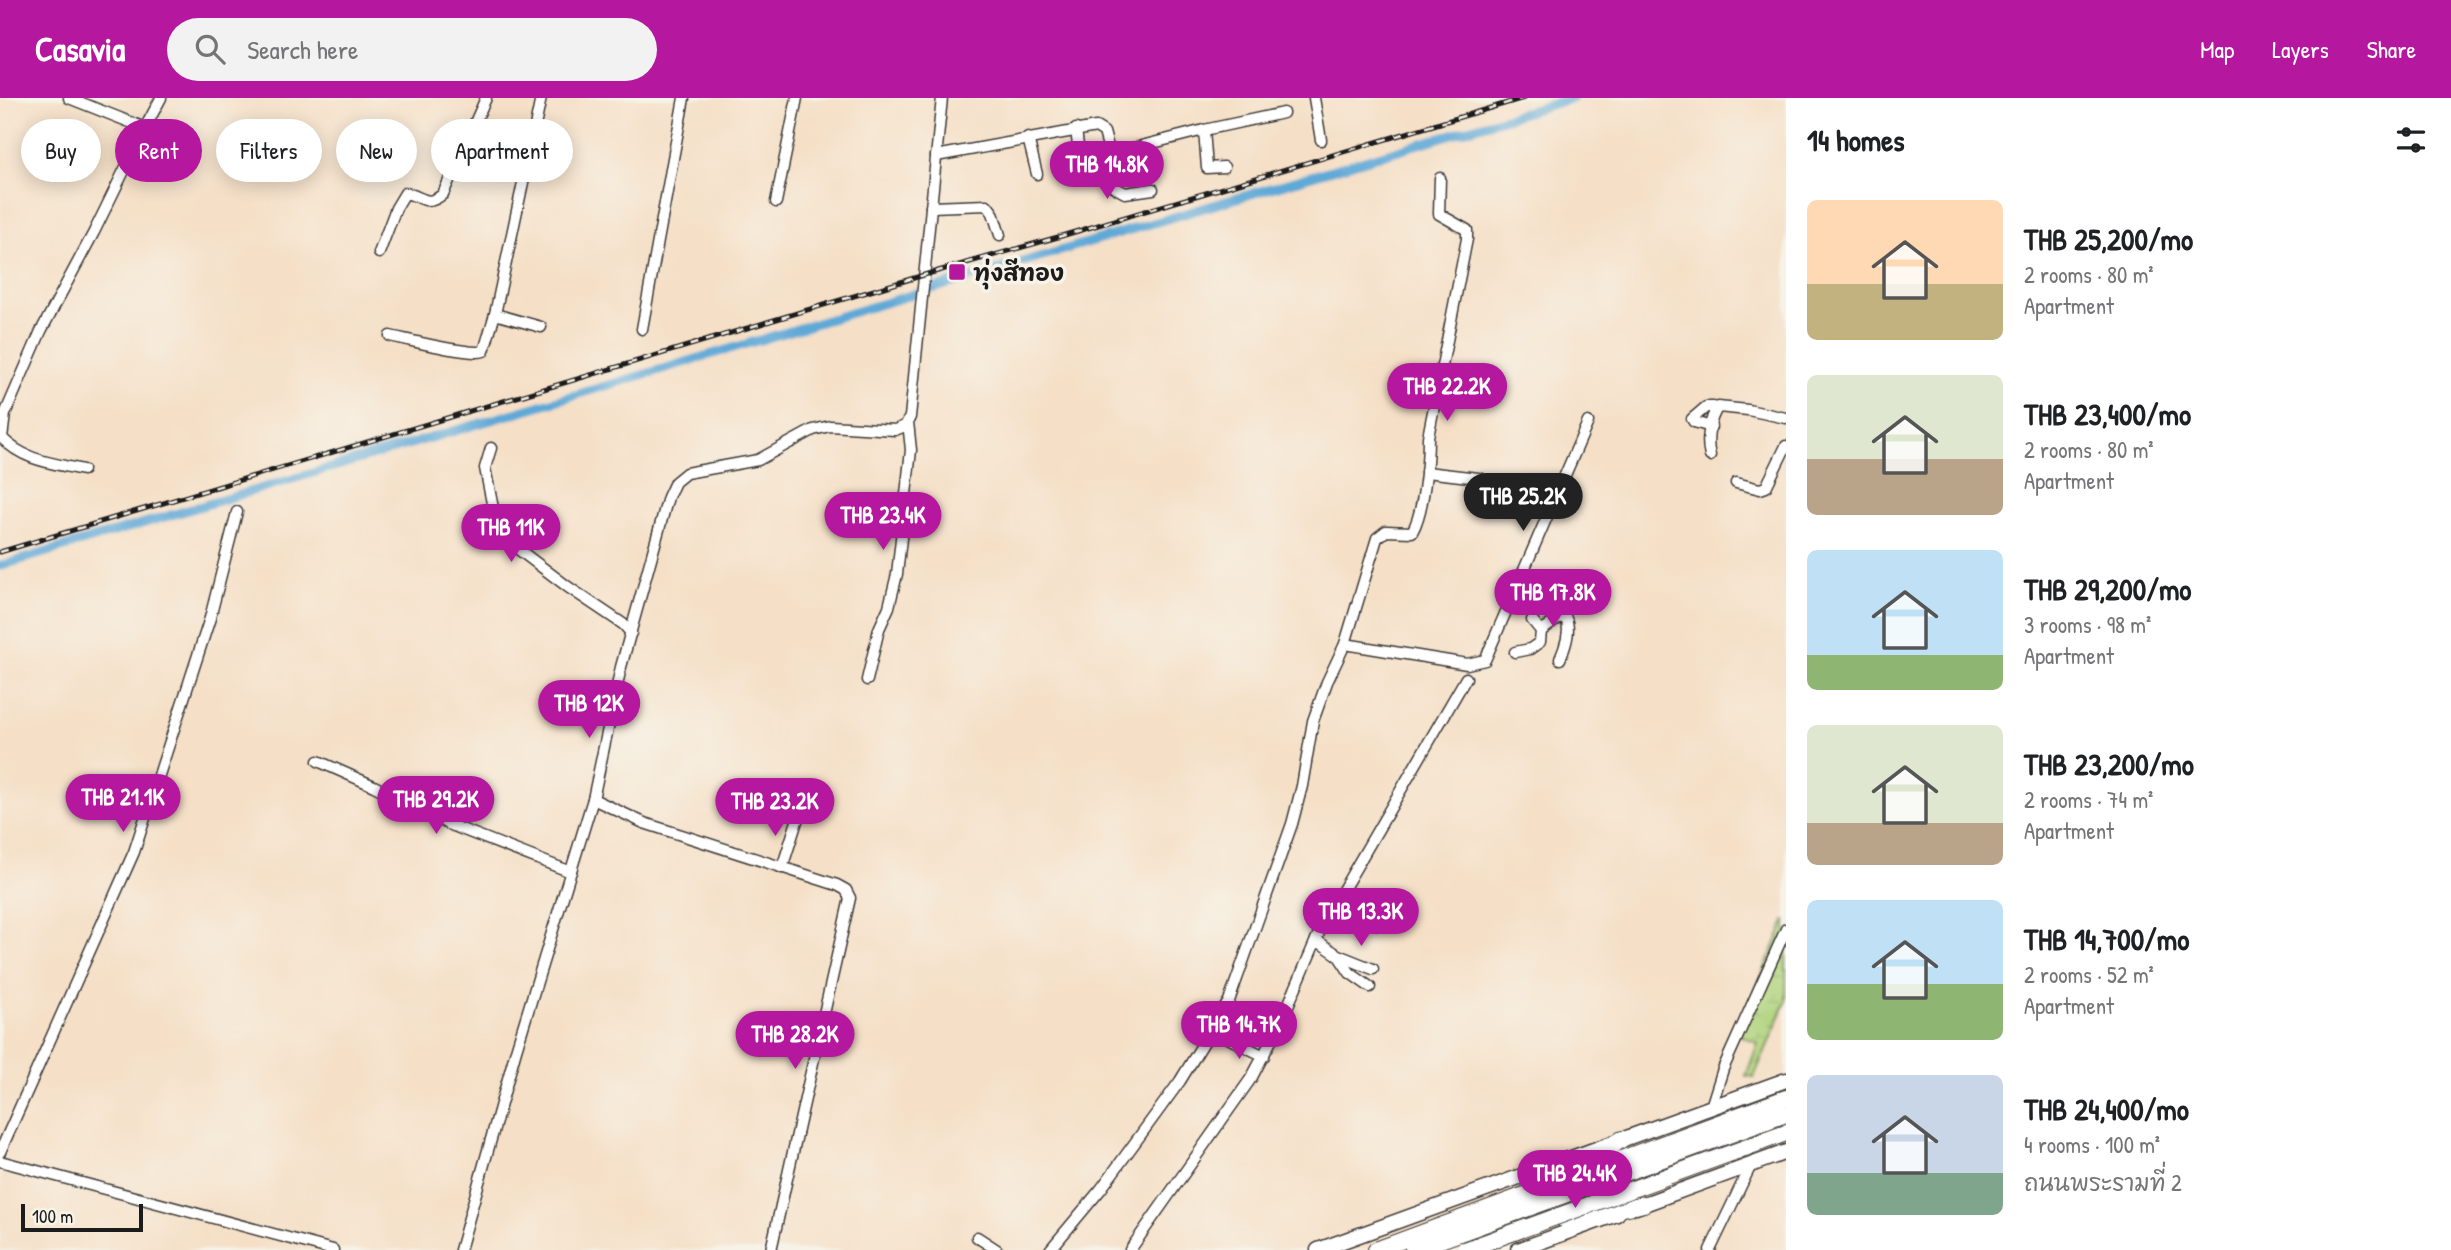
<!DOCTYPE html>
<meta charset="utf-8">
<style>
:root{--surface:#fff;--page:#f2f2f2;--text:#202124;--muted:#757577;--accent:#b5179e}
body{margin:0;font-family:"Patrick Hand","Playpen Sans Thai",sans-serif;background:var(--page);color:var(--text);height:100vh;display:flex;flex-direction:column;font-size:26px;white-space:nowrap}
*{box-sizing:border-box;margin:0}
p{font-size:23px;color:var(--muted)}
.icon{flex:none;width:38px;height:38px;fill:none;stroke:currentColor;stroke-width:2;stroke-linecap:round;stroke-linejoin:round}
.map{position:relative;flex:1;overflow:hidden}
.drawer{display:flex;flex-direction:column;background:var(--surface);width:665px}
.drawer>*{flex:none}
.banner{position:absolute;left:21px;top:21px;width:665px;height:63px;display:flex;gap:14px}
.scale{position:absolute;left:21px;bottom:18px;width:122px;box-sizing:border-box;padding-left:7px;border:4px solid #1c1c1c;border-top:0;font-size:19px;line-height:24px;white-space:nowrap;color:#1c1c1c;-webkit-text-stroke:5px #f7f3e8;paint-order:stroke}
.price{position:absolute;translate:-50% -60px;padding:0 16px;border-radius:24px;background:var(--accent);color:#fff;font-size:23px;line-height:46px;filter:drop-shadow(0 2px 4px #0008)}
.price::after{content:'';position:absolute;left:50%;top:42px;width:21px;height:16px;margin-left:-10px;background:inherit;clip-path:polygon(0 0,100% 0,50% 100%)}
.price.current{background:#222;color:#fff}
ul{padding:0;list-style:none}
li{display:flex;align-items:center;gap:21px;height:175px;padding:0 21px}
li span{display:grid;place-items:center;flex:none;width:196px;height:140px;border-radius:10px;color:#555}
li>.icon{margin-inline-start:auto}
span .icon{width:84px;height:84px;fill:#fffc;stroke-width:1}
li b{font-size:30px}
h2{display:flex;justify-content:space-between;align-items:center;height:84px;padding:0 21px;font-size:30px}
.tag{padding:0 24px;border-radius:32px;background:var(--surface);box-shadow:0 4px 18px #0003;font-size:24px;line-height:63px}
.tag.current{background:var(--accent);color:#fff}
header{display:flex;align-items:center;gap:42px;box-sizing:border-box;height:98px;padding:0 35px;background:var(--accent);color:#fff}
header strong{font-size:33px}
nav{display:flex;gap:38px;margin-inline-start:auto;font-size:24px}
.search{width:490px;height:63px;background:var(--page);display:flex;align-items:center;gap:18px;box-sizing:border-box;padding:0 24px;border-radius:38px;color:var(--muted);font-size:26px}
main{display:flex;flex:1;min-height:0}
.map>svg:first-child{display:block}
.wetland{fill:url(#wetland-marsh);stroke:#66784c;stroke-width:2}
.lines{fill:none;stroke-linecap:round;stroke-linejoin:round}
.canal{stroke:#5fa9d7;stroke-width:9}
.minor-casing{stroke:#3d3936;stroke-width:13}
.major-casing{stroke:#3d3936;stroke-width:17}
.highway-casing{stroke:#3d3936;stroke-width:18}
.minor{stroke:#fff;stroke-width:10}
.major{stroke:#fff;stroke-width:14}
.highway{stroke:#fff;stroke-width:16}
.rail-casing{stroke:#1c1c1c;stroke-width:5}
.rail{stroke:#f7f3e8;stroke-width:2.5;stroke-dasharray:8;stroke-linecap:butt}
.highway-bridge-casing{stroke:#3d3936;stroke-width:18;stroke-linecap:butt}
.highway-bridge{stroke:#fff;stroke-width:16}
.poi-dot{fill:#b5179e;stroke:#f7f3e8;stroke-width:2.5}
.labels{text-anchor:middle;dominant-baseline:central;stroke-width:7;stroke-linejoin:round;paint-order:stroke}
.poi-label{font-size:23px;font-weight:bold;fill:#1c1c1c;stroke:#f7f3e8;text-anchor:start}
</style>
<header>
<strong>Casavia</strong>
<div class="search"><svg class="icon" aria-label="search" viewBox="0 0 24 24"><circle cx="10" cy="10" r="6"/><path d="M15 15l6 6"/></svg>Search here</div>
<nav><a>Map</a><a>Layers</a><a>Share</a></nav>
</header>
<main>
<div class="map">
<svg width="1786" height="1152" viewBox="0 0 1786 1152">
<defs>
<pattern id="wetland-marsh" width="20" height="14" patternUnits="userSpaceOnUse" patternTransform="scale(1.75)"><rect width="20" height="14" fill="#afd37c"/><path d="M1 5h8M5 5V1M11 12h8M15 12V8" fill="none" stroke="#96b56b"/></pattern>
</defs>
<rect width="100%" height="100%" fill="#f7f3e8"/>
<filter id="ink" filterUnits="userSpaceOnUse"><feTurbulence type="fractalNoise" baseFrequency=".0143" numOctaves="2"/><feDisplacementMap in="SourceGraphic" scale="14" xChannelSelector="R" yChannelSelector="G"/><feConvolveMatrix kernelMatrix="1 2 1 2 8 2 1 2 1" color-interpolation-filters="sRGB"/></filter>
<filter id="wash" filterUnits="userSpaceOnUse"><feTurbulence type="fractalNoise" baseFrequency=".00686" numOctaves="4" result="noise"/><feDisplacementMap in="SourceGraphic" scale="28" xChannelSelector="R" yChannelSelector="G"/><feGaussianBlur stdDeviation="1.57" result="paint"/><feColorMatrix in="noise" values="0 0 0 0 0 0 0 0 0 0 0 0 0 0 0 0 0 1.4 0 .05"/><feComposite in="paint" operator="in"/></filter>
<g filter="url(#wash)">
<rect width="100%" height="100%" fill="#f5dfc6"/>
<!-- wetland -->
<path class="wetland" d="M 1786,821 L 1786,904 L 1754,979 L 1746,978 L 1758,945 L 1737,936 Z"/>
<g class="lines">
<!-- canal -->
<g class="canal">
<path d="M 932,191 L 1573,0"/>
<path d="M 0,468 L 918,195"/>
</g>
</g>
</g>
<g filter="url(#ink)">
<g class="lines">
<defs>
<g id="minor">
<path d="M 69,0 L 145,30 L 161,0"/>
<path d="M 1314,0 L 1321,42"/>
<path d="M 1076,31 L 1081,74"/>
<path d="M 1204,32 L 1207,70 L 1224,69"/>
<path d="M 1028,40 L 1037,76"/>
<path d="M 1110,56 L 1114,89 L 1125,95 L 1153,91"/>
<path d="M 936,58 L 1096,29 L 1104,34 L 1110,56 L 1204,32 L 1283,15"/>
<path d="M 776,104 L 797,0"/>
<path d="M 931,109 L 987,107 L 993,115 L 1000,137"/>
<path d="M 379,155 L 396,110 L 405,95 C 423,98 426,110 443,96 L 486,0"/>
<path d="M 495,216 L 541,229"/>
<path d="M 642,231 L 684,0"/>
<path d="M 390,238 C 409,242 470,258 484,253 L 495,216 L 541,0"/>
<path d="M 1711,329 L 1694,324 L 1692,321 L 1706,309 L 1713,309 L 1716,311"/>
<path d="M 491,350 L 485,370 L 496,425 L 506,442 L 568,489 L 623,526 L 631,535"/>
<path d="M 1710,358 C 1706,343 1709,321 1718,309 L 1748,312 L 1786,320"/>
<path d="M 83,372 C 53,365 24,363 2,340 L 5,316 L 41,233 L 94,134 L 145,30"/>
<path d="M 1426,374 L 1478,380 L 1507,390"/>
<path d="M 1736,385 L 1760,391 L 1766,389 L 1786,348"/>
<path d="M 1519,487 L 1532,494"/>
<path d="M 1545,500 C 1573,515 1572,534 1560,561"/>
<path d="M 1541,533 L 1564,517"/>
<path d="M 1345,546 L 1377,440 L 1386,433 L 1412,434 C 1424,414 1428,363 1428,339 L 1467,141 L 1467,132 L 1439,116 L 1440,80"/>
<path d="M 1515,554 L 1530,551 L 1540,544 L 1541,533 L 1532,522"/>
<path d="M 867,582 L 879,531 L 889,509 L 897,476 L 911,352 L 908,324"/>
<path d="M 318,663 L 374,688 L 446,725 L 571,774"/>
<path d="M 593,701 L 644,725 L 837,787 L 846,792 L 850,800 L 771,1152"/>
<path d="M 782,770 L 798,720"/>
<path d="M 1335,805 L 1376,826 L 1380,826 L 1392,809"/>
<path d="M 1316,842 L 1338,857 L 1350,875 L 1370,889"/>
<path d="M 1338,857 L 1373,871"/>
<path d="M 1228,940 L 1264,958"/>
<path d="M 1711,1009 L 1723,971 L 1786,831"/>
<path d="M 0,1054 L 134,754 L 210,520 L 237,414"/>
<path d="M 0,1063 L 333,1152"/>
<path d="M 977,1139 L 997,1152"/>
<path d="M 460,1152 L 516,952 L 593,701 L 621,569 L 668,399 L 675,384 L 686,375 L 758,362 L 813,332 L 830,328 L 895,332 L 905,328 L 910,319 L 942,0"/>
<path d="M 1050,1152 L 1101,1091 L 1180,983 L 1229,903 L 1292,726 L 1302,688 L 1313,623 L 1327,584 L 1345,546 L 1467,566 L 1485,562 L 1588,324"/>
<path d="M 1130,1152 L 1252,979 L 1281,924 L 1322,828 L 1466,580"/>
<path d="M 1710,1152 L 1751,1067"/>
</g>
<g id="major">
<path d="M 1636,1109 L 1786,1054"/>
<path d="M 1318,1152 L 1786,982"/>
<path d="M 1518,1152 L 1617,1116"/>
</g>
<g id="highway">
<path d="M 1577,1068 L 1604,1054 L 1622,1041"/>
<path d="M 1563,1121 L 1644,1106"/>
<path d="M 1376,1152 L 1786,1000"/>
<path d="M 1413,1152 L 1786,1016"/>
</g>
</defs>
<!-- minor casing -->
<use href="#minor" class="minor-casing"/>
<!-- major casing -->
<use href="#major" class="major-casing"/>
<!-- highway casing -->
<use href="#highway" class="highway-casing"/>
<!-- minor -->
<use href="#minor" class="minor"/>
<!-- major -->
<use href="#major" class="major"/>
<!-- highway -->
<use href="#highway" class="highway"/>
<defs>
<path id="rail" d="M 0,454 L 924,177 L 1058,139 L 1524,0"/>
</defs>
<!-- rail casing -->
<use href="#rail" class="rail-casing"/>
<!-- rail -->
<use href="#rail" class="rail"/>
<defs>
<path id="highway-bridge" d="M 1465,1152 L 1786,1035"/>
</defs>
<!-- highway-bridge casing -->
<use href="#highway-bridge" class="highway-bridge-casing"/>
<!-- highway-bridge -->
<use href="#highway-bridge" class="highway-bridge"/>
</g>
</g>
<!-- markers -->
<rect class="poi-dot" x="948" y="165" width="18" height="18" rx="3.5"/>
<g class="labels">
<!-- poi labels -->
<g class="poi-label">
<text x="973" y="174">ทุ่งสีทอง</text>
</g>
</g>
</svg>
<div class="scale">100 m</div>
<b class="price" style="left:1107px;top:103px">THB 14.8K</b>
<b class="price" style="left:1447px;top:325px">THB 22.2K</b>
<b class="price current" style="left:1523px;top:435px">THB 25.2K</b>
<b class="price" style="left:883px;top:454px">THB 23.4K</b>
<b class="price" style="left:511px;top:466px">THB 11K</b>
<b class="price" style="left:1553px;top:531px">THB 17.8K</b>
<b class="price" style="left:589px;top:642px">THB 12K</b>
<b class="price" style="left:123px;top:736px">THB 21.1K</b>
<b class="price" style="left:436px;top:738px">THB 29.2K</b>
<b class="price" style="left:775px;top:740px">THB 23.2K</b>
<b class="price" style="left:1361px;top:850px">THB 13.3K</b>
<b class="price" style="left:1239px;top:963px">THB 14.7K</b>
<b class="price" style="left:795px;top:973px">THB 28.2K</b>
<b class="price" style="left:1575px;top:1112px">THB 24.4K</b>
<div class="banner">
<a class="tag">Buy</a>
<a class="tag current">Rent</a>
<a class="tag">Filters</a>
<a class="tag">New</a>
<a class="tag">Apartment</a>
</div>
</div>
<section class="drawer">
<h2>14 homes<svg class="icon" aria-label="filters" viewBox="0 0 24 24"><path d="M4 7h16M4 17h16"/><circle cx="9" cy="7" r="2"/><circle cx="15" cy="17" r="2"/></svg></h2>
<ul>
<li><span style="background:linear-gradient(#ffd9b3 60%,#c2b280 0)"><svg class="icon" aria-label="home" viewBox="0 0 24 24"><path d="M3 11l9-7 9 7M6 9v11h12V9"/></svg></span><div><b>THB 25,200/mo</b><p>2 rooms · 80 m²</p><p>Apartment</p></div></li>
<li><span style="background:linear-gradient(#dfe7d0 60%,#b9a48a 0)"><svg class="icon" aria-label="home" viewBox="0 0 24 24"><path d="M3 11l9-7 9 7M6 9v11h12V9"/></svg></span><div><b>THB 23,400/mo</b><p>2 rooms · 80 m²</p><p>Apartment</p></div></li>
<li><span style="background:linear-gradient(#bfe0f5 75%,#8fb573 0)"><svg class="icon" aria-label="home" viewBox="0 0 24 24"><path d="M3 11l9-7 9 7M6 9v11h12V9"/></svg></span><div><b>THB 29,200/mo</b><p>3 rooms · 98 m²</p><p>Apartment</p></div></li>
<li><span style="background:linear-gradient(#dfe7d0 70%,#b9a48a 0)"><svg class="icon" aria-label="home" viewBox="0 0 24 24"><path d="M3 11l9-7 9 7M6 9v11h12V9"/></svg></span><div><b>THB 23,200/mo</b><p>2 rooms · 74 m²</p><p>Apartment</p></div></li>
<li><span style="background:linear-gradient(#bfe0f5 60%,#8fb573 0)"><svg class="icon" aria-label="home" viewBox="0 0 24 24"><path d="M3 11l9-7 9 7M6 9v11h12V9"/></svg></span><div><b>THB 14,700/mo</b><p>2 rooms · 52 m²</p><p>Apartment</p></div></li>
<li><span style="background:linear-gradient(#c9d6e8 70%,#7fa58c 0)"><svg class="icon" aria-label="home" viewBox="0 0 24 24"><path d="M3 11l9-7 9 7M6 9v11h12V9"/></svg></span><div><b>THB 24,400/mo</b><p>4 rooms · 100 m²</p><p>ถนนพระรามที่ 2</p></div></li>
</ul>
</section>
</main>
